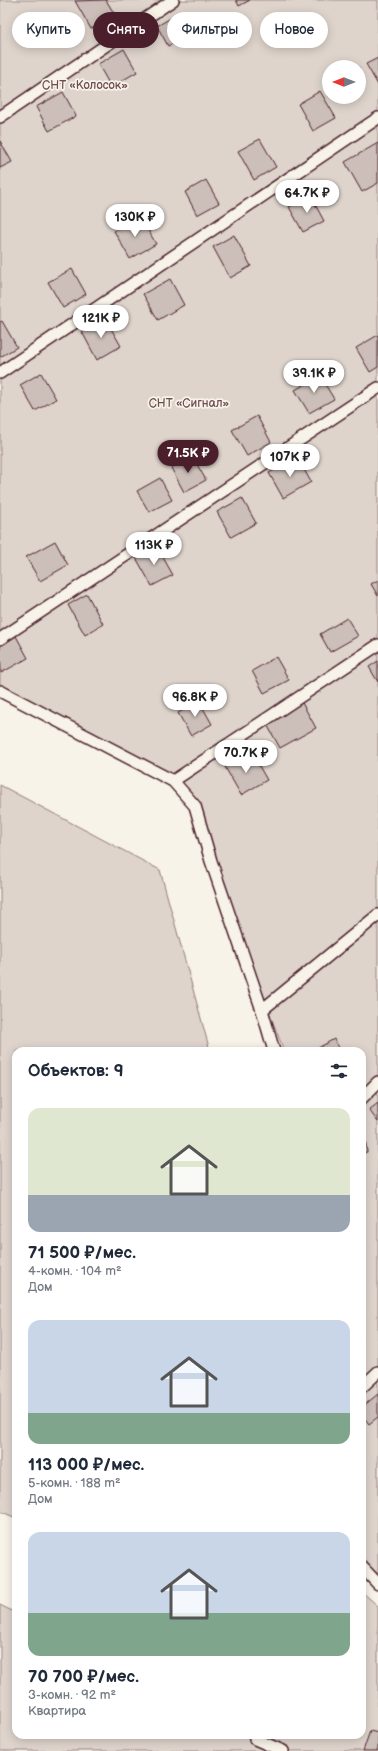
<!DOCTYPE html>
<html lang="ru">
<meta charset="utf-8">
<style>
:root{--surface:#fff;--page:#f6f6f7;--text:#1f2937;--muted:#747a83;--accent:#4a1f2b}
body{margin:0;font-family:"Balsamiq Sans",sans-serif;background:var(--page);color:var(--text);height:100vh;display:flex;flex-direction:column;font-size:15px;white-space:nowrap}
*{box-sizing:border-box;margin:0}
p{font-size:13px;color:var(--muted)}
.icon{flex:none;width:22px;height:22px;fill:none;stroke:currentColor;stroke-width:2;stroke-linecap:round;stroke-linejoin:round}
.map{position:relative;flex:1;overflow:hidden}
.panel{position:absolute;left:12px;top:1047px;width:354px;height:692px;display:flex;flex-direction:column;background:var(--surface);border-radius:12px;box-shadow:0 2px 10px #0003}
.panel>*{flex:none}
.banner{position:absolute;left:12px;top:12px;width:354px;height:36px;display:flex;gap:8px}
.needle{width:26px;rotate:270deg}
.buttons{position:absolute;left:322px;top:60px;display:grid;gap:8px}
.buttons a{display:grid;place-items:center;width:44px;height:44px;border-radius:50%;background:var(--surface);box-shadow:0 2px 10px #0003;font-size:20px}
.price{position:absolute;translate:-50% -34px;padding:0 9px;border-radius:14px;background:#fff;color:#222;font-size:13px;line-height:26px;filter:drop-shadow(0 1px 2px #0008)}
.price::after{content:'';position:absolute;left:50%;top:24px;width:12px;height:9px;margin-left:-6px;background:inherit;clip-path:polygon(0 0,100% 0,50% 100%)}
.price.active{background:var(--accent);color:#fff}
ul{padding:0;list-style:none}
li{display:grid;align-content:center;gap:8px;height:212px;padding:0 16px}
li span{display:grid;place-items:center;height:124px;border-radius:12px;color:#555}
li>.icon{margin-inline-start:auto}
span .icon{width:72px;height:72px;fill:#fffc;stroke-width:1}
li b{font-size:17px}
h2{display:flex;justify-content:space-between;align-items:center;height:48px;padding:0 16px;font-size:17px}
.pill{padding:0 14px;border-radius:18px;background:var(--surface);box-shadow:0 2px 10px #0003;font-size:14px;line-height:36px}
.pill.active{background:var(--accent);color:#fff}
.map>svg:first-child{display:block}
.green{fill:#ded4cc;stroke:#947a7c;fill-rule:evenodd}
.building{fill:#ccbfb9;stroke:#4a1f2b}
.lines{fill:none;stroke-linecap:round;stroke-linejoin:round}
.service-casing{stroke:#4a1f2b;stroke-width:14}
.service{stroke:#f7f3e8;stroke-width:11}
.labels{text-anchor:middle;dominant-baseline:central;stroke-width:3.5;stroke-linejoin:round;paint-order:stroke}
.park-label{font-size:12px;fill:#6f4c53;stroke:#f7f3e8}
</style>
<div class="map">
<svg width="378" height="1751" viewBox="0 0 378 1751">
<rect width="100%" height="100%" fill="#f7f3e8"/>
<filter id="ink" filterUnits="userSpaceOnUse"><feTurbulence type="fractalNoise" baseFrequency=".025" numOctaves="2"/><feDisplacementMap in="SourceGraphic" scale="8" xChannelSelector="R" yChannelSelector="G"/><feConvolveMatrix kernelMatrix="1 2 1 2 8 2 1 2 1" color-interpolation-filters="sRGB"/></filter>
<g filter="url(#ink)">
<!-- green -->
<g class="green">
<path d="M 0,0 L 378,0 L 378,1577 L 362,1566 L 362,1051 L 284,1051 L 182,785 L 0,695 ZM 329,67 L 359,67 L 359,97 L 329,97 Z"/>
<path d="M 0,785 L 160,870 L 210,1051 L 16,1051 L 16,1518 L 0,1511 Z"/>
<path d="M 362,1592 L 378,1606 L 378,1751 L 0,1751 L 0,1605 L 16,1613 L 16,1735 L 362,1735 Z"/>
</g>
<!-- building -->
<g class="building">
<path d="M 106,0 L 115,15 L 91,29 L 75,1 Z"/>
<path d="M 236,0 L 250,0 L 239,6 Z"/>
<path d="M 183,11 L 194,32 L 168,46 L 157,26 Z"/>
<path d="M 124,49 L 137,72 L 111,87 L 98,64 Z"/>
<path d="M 378,58 L 378,85 L 366,64 Z"/>
<path d="M 320,91 L 336,118 L 313,131 L 298,104 Z"/>
<path d="M 63,92 L 76,116 L 49,131 L 36,107 Z"/>
<path d="M 260,139 L 276,167 L 254,180 L 238,151 Z"/>
<path d="M 0,141 L 12,162 L 0,168 Z"/>
<path d="M 378,143 L 378,183 L 362,192 L 345,162 Z"/>
<path d="M 206,180 L 219,203 L 197,215 L 185,192 Z"/>
<path d="M 310,195 L 324,221 L 303,232 L 289,207 Z"/>
<path d="M 140,216 L 156,244 L 130,259 L 114,231 Z"/>
<path d="M 234,235 L 251,266 L 230,278 L 213,247 Z"/>
<path d="M 72,269 L 86,294 L 63,308 L 48,282 Z"/>
<path d="M 170,279 L 184,305 L 158,320 L 143,294 Z"/>
<path d="M 105,318 L 121,346 L 97,360 L 82,332 Z"/>
<path d="M 2,321 L 17,347 L 0,357 L 0,322 Z"/>
<path d="M 378,335 L 378,367 L 370,372 L 356,348 Z"/>
<path d="M 41,373 L 56,399 L 35,411 L 20,385 Z"/>
<path d="M 320,376 L 334,399 L 309,413 L 295,390 Z"/>
<path d="M 257,416 L 271,442 L 247,456 L 232,430 Z"/>
<path d="M 192,456 L 206,480 L 184,492 L 171,468 Z"/>
<path d="M 297,457 L 311,482 L 283,498 L 269,473 Z"/>
<path d="M 160,478 L 172,500 L 149,512 L 137,491 Z"/>
<path d="M 242,498 L 256,523 L 231,537 L 217,512 Z"/>
<path d="M 55,541 L 68,565 L 40,581 L 26,557 Z"/>
<path d="M 156,545 L 173,575 L 152,586 L 135,556 Z"/>
<path d="M 378,580 L 378,596 L 371,584 Z"/>
<path d="M 87,594 L 103,624 L 85,635 L 68,605 Z"/>
<path d="M 347,618 L 358,636 L 330,652 L 320,634 Z"/>
<path d="M 16,636 L 28,658 L 1,673 L 0,645 Z"/>
<path d="M 276,657 L 289,680 L 264,693 L 252,671 Z"/>
<path d="M 378,661 L 378,682 L 369,667 Z"/>
<path d="M 199,701 L 212,724 L 191,736 L 178,713 Z"/>
<path d="M 301,701 L 316,728 L 280,748 L 265,721 Z"/>
<path d="M 251,752 L 267,780 L 241,795 L 225,767 Z"/>
<path d="M 334,1039 L 341,1051 L 313,1051 Z"/>
<path d="M 378,1103 L 378,1122 L 369,1110 Z"/>
<path d="M 362,1131 L 364,1131 L 367,1152 L 362,1153 Z"/>
<path d="M 378,1394 L 378,1417 L 369,1424 L 362,1415 L 362,1407 Z"/>
<path d="M 370,1731 L 378,1733 L 378,1751 L 363,1751 Z"/>
</g>
<g class="lines">
<defs>
<g id="service">
<path d="M 0,117 L 173,0"/>
<path d="M 0,373 L 378,118"/>
<path d="M 0,639 L 378,388"/>
<path d="M 0,691 L 173,781 L 195,806 L 211,861 L 262,1010 L 378,915"/>
<path d="M 173,781 L 378,645"/>
<path d="M 262,1010 L 274,1051"/>
<path d="M 362,1098 L 378,1082"/>
<path d="M 362,1387 L 378,1372"/>
<path d="M 362,1567 L 378,1584"/>
<path d="M 255,1739 L 283,1751"/>
</g>
</defs>
<!-- service casing -->
<use href="#service" class="service-casing"/>
<!-- service -->
<use href="#service" class="service"/>
</g>
</g>
<g class="labels">
<!-- park labels -->
<g class="park-label">
<text x="85" y="85">СНТ «Колосок»</text>
<text x="189" y="403">СНТ «Сигнал»</text>
</g>
</g>
</svg>
<div class="buttons">
<a><svg class="needle" viewBox="-14 -14 28 28"><path d="M0-13l5 13h-10z" fill="#e53935"/><path d="M0 13l5-13h-10z" fill="#747a83"/></svg></a>
</div>
<b class="price" style="left:307px;top:214px">64.7K ₽</b>
<b class="price" style="left:135px;top:238px">130K ₽</b>
<b class="price" style="left:101px;top:339px">121K ₽</b>
<b class="price" style="left:314px;top:394px">39.1K ₽</b>
<b class="price active" style="left:188px;top:474px">71.5K ₽</b>
<b class="price" style="left:290px;top:478px">107K ₽</b>
<b class="price" style="left:154px;top:566px">113K ₽</b>
<b class="price" style="left:195px;top:718px">96.8K ₽</b>
<b class="price" style="left:246px;top:774px">70.7K ₽</b>
<div class="banner">
<a class="pill">Купить</a>
<a class="pill active">Снять</a>
<a class="pill">Фильтры</a>
<a class="pill">Новое</a>
</div>
<section class="panel">
<h2>Объектов: 9<svg class="icon" aria-label="filters" viewBox="0 0 24 24"><path d="M4 7h16M4 17h16"/><circle cx="9" cy="7" r="2"/><circle cx="15" cy="17" r="2"/></svg></h2>
<ul>
<li><span style="background:linear-gradient(#dfe7d0 70%,#9aa5b1 0)"><svg class="icon" aria-label="home" viewBox="0 0 24 24"><path d="M3 11l9-7 9 7M6 9v11h12V9"/></svg></span><div><b>71 500 ₽/мес.</b><p>4-комн. · 104 m²</p><p>Дом</p></div></li>
<li><span style="background:linear-gradient(#c9d6e8 75%,#7fa58c 0)"><svg class="icon" aria-label="home" viewBox="0 0 24 24"><path d="M3 11l9-7 9 7M6 9v11h12V9"/></svg></span><div><b>113 000 ₽/мес.</b><p>5-комн. · 188 m²</p><p>Дом</p></div></li>
<li><span style="background:linear-gradient(#c9d6e8 65%,#7fa58c 0)"><svg class="icon" aria-label="home" viewBox="0 0 24 24"><path d="M3 11l9-7 9 7M6 9v11h12V9"/></svg></span><div><b>70 700 ₽/мес.</b><p>3-комн. · 92 m²</p><p>Квартира</p></div></li>
</ul>
</section>
</div>
